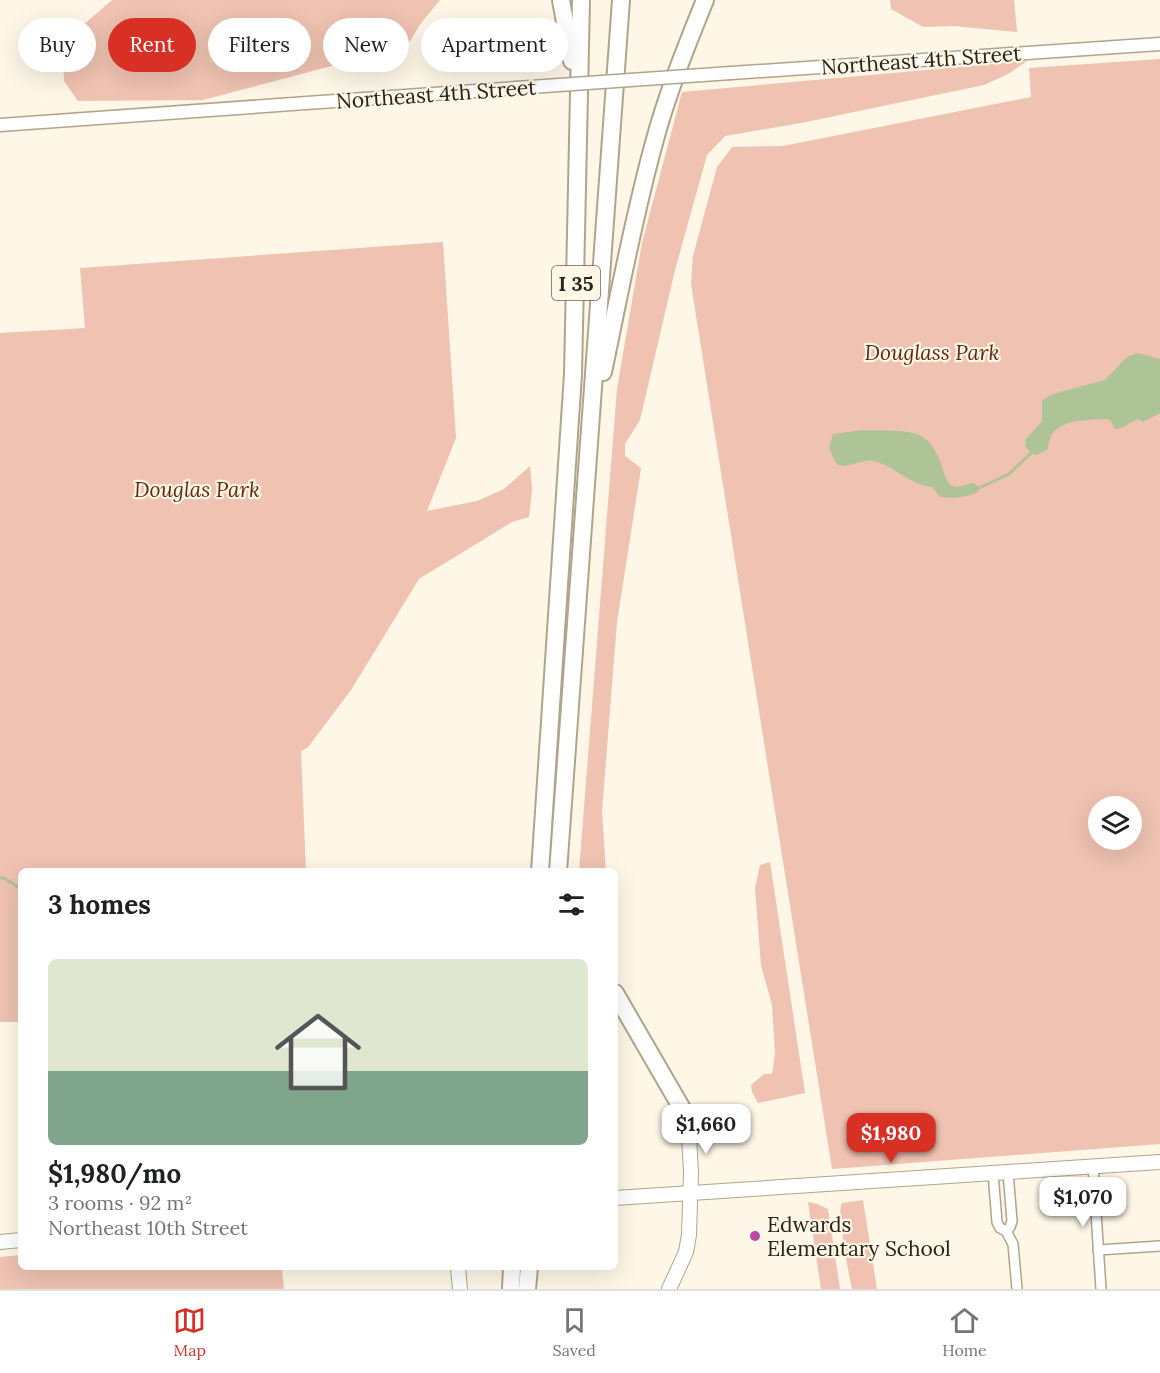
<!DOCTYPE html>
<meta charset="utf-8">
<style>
:root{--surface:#fff;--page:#f2f2f2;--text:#202124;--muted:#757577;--line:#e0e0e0;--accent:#d93025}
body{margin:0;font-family:Lora,serif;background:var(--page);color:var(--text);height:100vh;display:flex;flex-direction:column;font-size:22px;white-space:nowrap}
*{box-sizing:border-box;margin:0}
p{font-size:20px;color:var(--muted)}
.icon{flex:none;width:33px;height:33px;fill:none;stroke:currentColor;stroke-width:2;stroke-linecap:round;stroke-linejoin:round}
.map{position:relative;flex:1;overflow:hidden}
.panel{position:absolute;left:18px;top:868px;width:600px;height:402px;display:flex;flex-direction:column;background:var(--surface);border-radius:9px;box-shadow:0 6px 24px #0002}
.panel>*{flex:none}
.top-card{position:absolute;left:18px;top:18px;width:600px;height:54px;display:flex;gap:12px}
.fabs{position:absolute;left:1088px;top:796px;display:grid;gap:12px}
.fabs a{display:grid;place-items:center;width:54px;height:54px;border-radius:50%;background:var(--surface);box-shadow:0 6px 24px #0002;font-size:30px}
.price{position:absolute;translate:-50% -51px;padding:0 14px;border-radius:12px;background:#fff;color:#222;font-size:20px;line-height:39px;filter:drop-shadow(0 2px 3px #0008)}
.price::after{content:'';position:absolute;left:50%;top:36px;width:18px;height:14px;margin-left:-9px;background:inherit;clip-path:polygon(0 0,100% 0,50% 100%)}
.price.selected{background:var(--accent);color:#fff}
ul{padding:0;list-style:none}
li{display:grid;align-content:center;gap:12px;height:318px;padding:0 30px}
li span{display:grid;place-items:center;height:186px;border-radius:9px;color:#555}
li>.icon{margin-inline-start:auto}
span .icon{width:108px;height:108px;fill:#fffc;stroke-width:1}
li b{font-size:26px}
h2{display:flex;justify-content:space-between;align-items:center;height:72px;padding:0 30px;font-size:26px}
.chip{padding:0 21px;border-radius:27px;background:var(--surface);box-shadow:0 6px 24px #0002;font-size:21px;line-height:54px}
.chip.selected{background:var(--accent);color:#fff}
.tabs{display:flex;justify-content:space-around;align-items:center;height:84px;border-top:2px solid var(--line);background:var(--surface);font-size:16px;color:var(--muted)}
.tabs a{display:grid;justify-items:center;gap:3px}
.tabs .selected{color:var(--accent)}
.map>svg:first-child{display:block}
.green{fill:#efc2b1;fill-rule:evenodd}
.water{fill:#aec497}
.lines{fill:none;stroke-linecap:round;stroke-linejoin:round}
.stream{stroke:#aec497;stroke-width:3}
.minor-casing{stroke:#b0a48b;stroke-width:12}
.tertiary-casing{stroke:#b0a48b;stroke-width:15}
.secondary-casing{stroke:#b0a48b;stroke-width:16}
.motorway-casing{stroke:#b0a48b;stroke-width:20}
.minor{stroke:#fff;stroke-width:9}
.tertiary{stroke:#fff;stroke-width:12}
.secondary{stroke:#fff;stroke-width:14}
.motorway{stroke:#fff;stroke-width:16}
.tertiary-bridge-casing{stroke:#b0a48b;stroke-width:15;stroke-linecap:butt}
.tertiary-bridge{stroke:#fff;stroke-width:12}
.poi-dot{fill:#bc4aa4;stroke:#fef6e6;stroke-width:2}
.labels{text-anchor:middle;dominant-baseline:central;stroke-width:4.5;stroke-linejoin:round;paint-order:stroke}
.shield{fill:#fef6e6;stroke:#686357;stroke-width:1.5}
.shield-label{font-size:20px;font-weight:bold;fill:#28241a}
.street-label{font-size:21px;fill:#28241a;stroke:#fef6e6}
.park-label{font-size:21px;font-style:italic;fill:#65270b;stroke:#fef6e6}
.poi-label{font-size:21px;fill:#28241a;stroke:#fef6e6;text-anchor:start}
</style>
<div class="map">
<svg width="1160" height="1289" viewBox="0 0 1160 1289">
<rect width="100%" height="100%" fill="#fef6e6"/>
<!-- green -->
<g class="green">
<path d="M 112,0 L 440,0 L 421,23 L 407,46 L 203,100 L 78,101 L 64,81 L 63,48 L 82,26 Z"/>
<path d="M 890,0 L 1014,0 L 1017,32 L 954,26 L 923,27 L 891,9 Z"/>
<path d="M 1160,59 L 1160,1144 L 832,1169 L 691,284 L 693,256 L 717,167 L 732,147 L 783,146 L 1031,97 L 1029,68 ZM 1098,807 L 1131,807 L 1131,840 L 1098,840 Z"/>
<path d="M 1027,61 L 1008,74 L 984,85 L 801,123 L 725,136 L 707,155 L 675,270 L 640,420 L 625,444 L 625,456 L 641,468 L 617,622 L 602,811 L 606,871 L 579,871 L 617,389 L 642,243 L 682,92 Z"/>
<path d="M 443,242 L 456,438 L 427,511 L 477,501 L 504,489 L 530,466 L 532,489 L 529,517 L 512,522 L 419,579 L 351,690 L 308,747 L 301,751 L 306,871 L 21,872 L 21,1022 L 0,1022 L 0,333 L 85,328 L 80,268 Z"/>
<path d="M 770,862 L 805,1093 L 758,1103 L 752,1092 L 751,1085 L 764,1074 L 772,1074 L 775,1053 L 772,1005 L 761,965 L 755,888 L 760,865 Z"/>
<path d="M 863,1200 L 877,1289 L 852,1289 C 849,1274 836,1213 842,1203 Z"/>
<path d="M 808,1202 L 817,1204 L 828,1209 L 840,1289 L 821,1289 Z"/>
<path d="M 21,1255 L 21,1268 L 282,1268 L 284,1289 L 0,1289 L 0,1257 Z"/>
</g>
<!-- water -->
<g class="water">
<path d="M 1137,353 L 1160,359 L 1160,413 L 1143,422 L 1139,419 C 1130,421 1125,429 1115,429 L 1110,420 L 1105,419 C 1089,420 1060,419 1051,436 C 1049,440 1049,446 1047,450 L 1036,455 L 1031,453 L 1025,446 L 1026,439 L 1042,421 L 1042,400 L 1053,394 L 1105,380 L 1127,357 Z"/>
<path d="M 863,430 C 879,431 905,429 919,435 C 942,445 942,480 951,485 C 958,489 967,484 974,483 L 979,488 L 978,492 C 967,497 953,499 940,497 L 932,487 C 910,485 895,466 873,461 C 865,458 844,470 837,464 C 834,460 831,452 829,447 L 833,434 Z"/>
</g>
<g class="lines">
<!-- stream -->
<g class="stream">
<path d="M 979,488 L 1009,474 L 1031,453"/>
<path d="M 0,878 L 4,878 L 21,889"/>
</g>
<defs>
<g id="minor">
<path d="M 1093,1166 L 1101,1289"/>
<path d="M 993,1173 L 997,1222 L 1000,1228 L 1006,1231 L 1010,1227 L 1012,1221 L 1008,1172"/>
<path d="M 1006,1231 L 1013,1244 L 1017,1289"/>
<path d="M 1098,1250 L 1160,1246"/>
</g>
<g id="tertiary">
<path d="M 731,73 L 1160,44"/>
<path d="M 0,125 L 516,88"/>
</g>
<g id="secondary">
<path d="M 615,1198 L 1160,1162"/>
<path d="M 0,1242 L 21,1240"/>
<path d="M 458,1268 L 460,1289"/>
<path d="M 669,1289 L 686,1252 L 689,1235 L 691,1172 L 688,1119"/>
</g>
<g id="motorway">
<path d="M 561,0 L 572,61"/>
<path d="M 603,372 C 619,296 633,219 654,143 C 667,94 686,47 705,0"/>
<path d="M 540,872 L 573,374 L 581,0"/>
<path d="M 558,872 L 621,0"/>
<path d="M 615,993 L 688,1119"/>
<path d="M 511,1289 L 512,1268"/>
<path d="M 527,1289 L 529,1268"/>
</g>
</defs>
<!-- minor casing -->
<use href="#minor" class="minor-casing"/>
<!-- tertiary casing -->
<use href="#tertiary" class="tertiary-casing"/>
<!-- secondary casing -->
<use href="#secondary" class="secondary-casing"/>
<!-- motorway casing -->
<use href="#motorway" class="motorway-casing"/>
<!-- minor -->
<use href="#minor" class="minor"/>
<!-- tertiary -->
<use href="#tertiary" class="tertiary"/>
<!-- secondary -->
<use href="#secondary" class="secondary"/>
<!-- motorway -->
<use href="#motorway" class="motorway"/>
<defs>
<path id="tertiary-bridge" d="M 516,88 L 731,73"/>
</defs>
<!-- tertiary-bridge casing -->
<use href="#tertiary-bridge" class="tertiary-bridge-casing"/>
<!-- tertiary-bridge -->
<use href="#tertiary-bridge" class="tertiary-bridge"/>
</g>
<!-- markers -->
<circle class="poi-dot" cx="755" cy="1236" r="6"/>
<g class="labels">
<!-- shield labels -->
<rect class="shield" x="552" y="266" width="48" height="34" rx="4.5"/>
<g class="shield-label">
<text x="576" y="283">I 35</text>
</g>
<!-- street labels -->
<g class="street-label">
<text transform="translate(921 60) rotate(-4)">Northeast 4th Street</text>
<text transform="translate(436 94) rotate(-4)">Northeast 4th Street</text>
</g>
<!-- park labels -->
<g class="park-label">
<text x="932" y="352">Douglass Park</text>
<text x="197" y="489">Douglas Park</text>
</g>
<!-- poi labels -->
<g class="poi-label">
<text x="767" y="1224">Edwards<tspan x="767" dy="24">Elementary School</tspan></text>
</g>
</g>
</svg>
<div class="fabs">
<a><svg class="icon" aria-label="layers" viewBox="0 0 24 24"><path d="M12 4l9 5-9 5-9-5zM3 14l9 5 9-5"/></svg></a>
</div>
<b class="price" style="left:706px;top:1155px">$1,660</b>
<b class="price selected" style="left:891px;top:1164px">$1,980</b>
<b class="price" style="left:1083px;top:1228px">$1,070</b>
<div class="top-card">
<a class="chip">Buy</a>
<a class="chip selected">Rent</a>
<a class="chip">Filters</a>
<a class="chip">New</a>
<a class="chip">Apartment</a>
</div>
<section class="panel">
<h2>3 homes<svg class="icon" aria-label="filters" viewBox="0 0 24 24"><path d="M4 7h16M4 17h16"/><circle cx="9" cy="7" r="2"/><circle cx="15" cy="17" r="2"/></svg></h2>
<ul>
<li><span style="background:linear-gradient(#dfe7d0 60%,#7fa58c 0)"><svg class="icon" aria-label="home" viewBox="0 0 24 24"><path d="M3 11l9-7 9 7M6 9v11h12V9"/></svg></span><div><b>$1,980/mo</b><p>3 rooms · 92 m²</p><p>Northeast 10th Street</p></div></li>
</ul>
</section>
</div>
<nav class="tabs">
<a class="selected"><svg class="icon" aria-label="map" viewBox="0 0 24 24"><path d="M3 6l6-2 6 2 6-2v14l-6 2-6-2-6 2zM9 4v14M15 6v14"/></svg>Map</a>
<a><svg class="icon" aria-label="saved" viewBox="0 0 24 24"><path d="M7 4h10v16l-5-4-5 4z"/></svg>Saved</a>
<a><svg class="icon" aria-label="home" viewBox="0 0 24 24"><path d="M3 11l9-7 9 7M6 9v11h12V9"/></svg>Home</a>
</nav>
